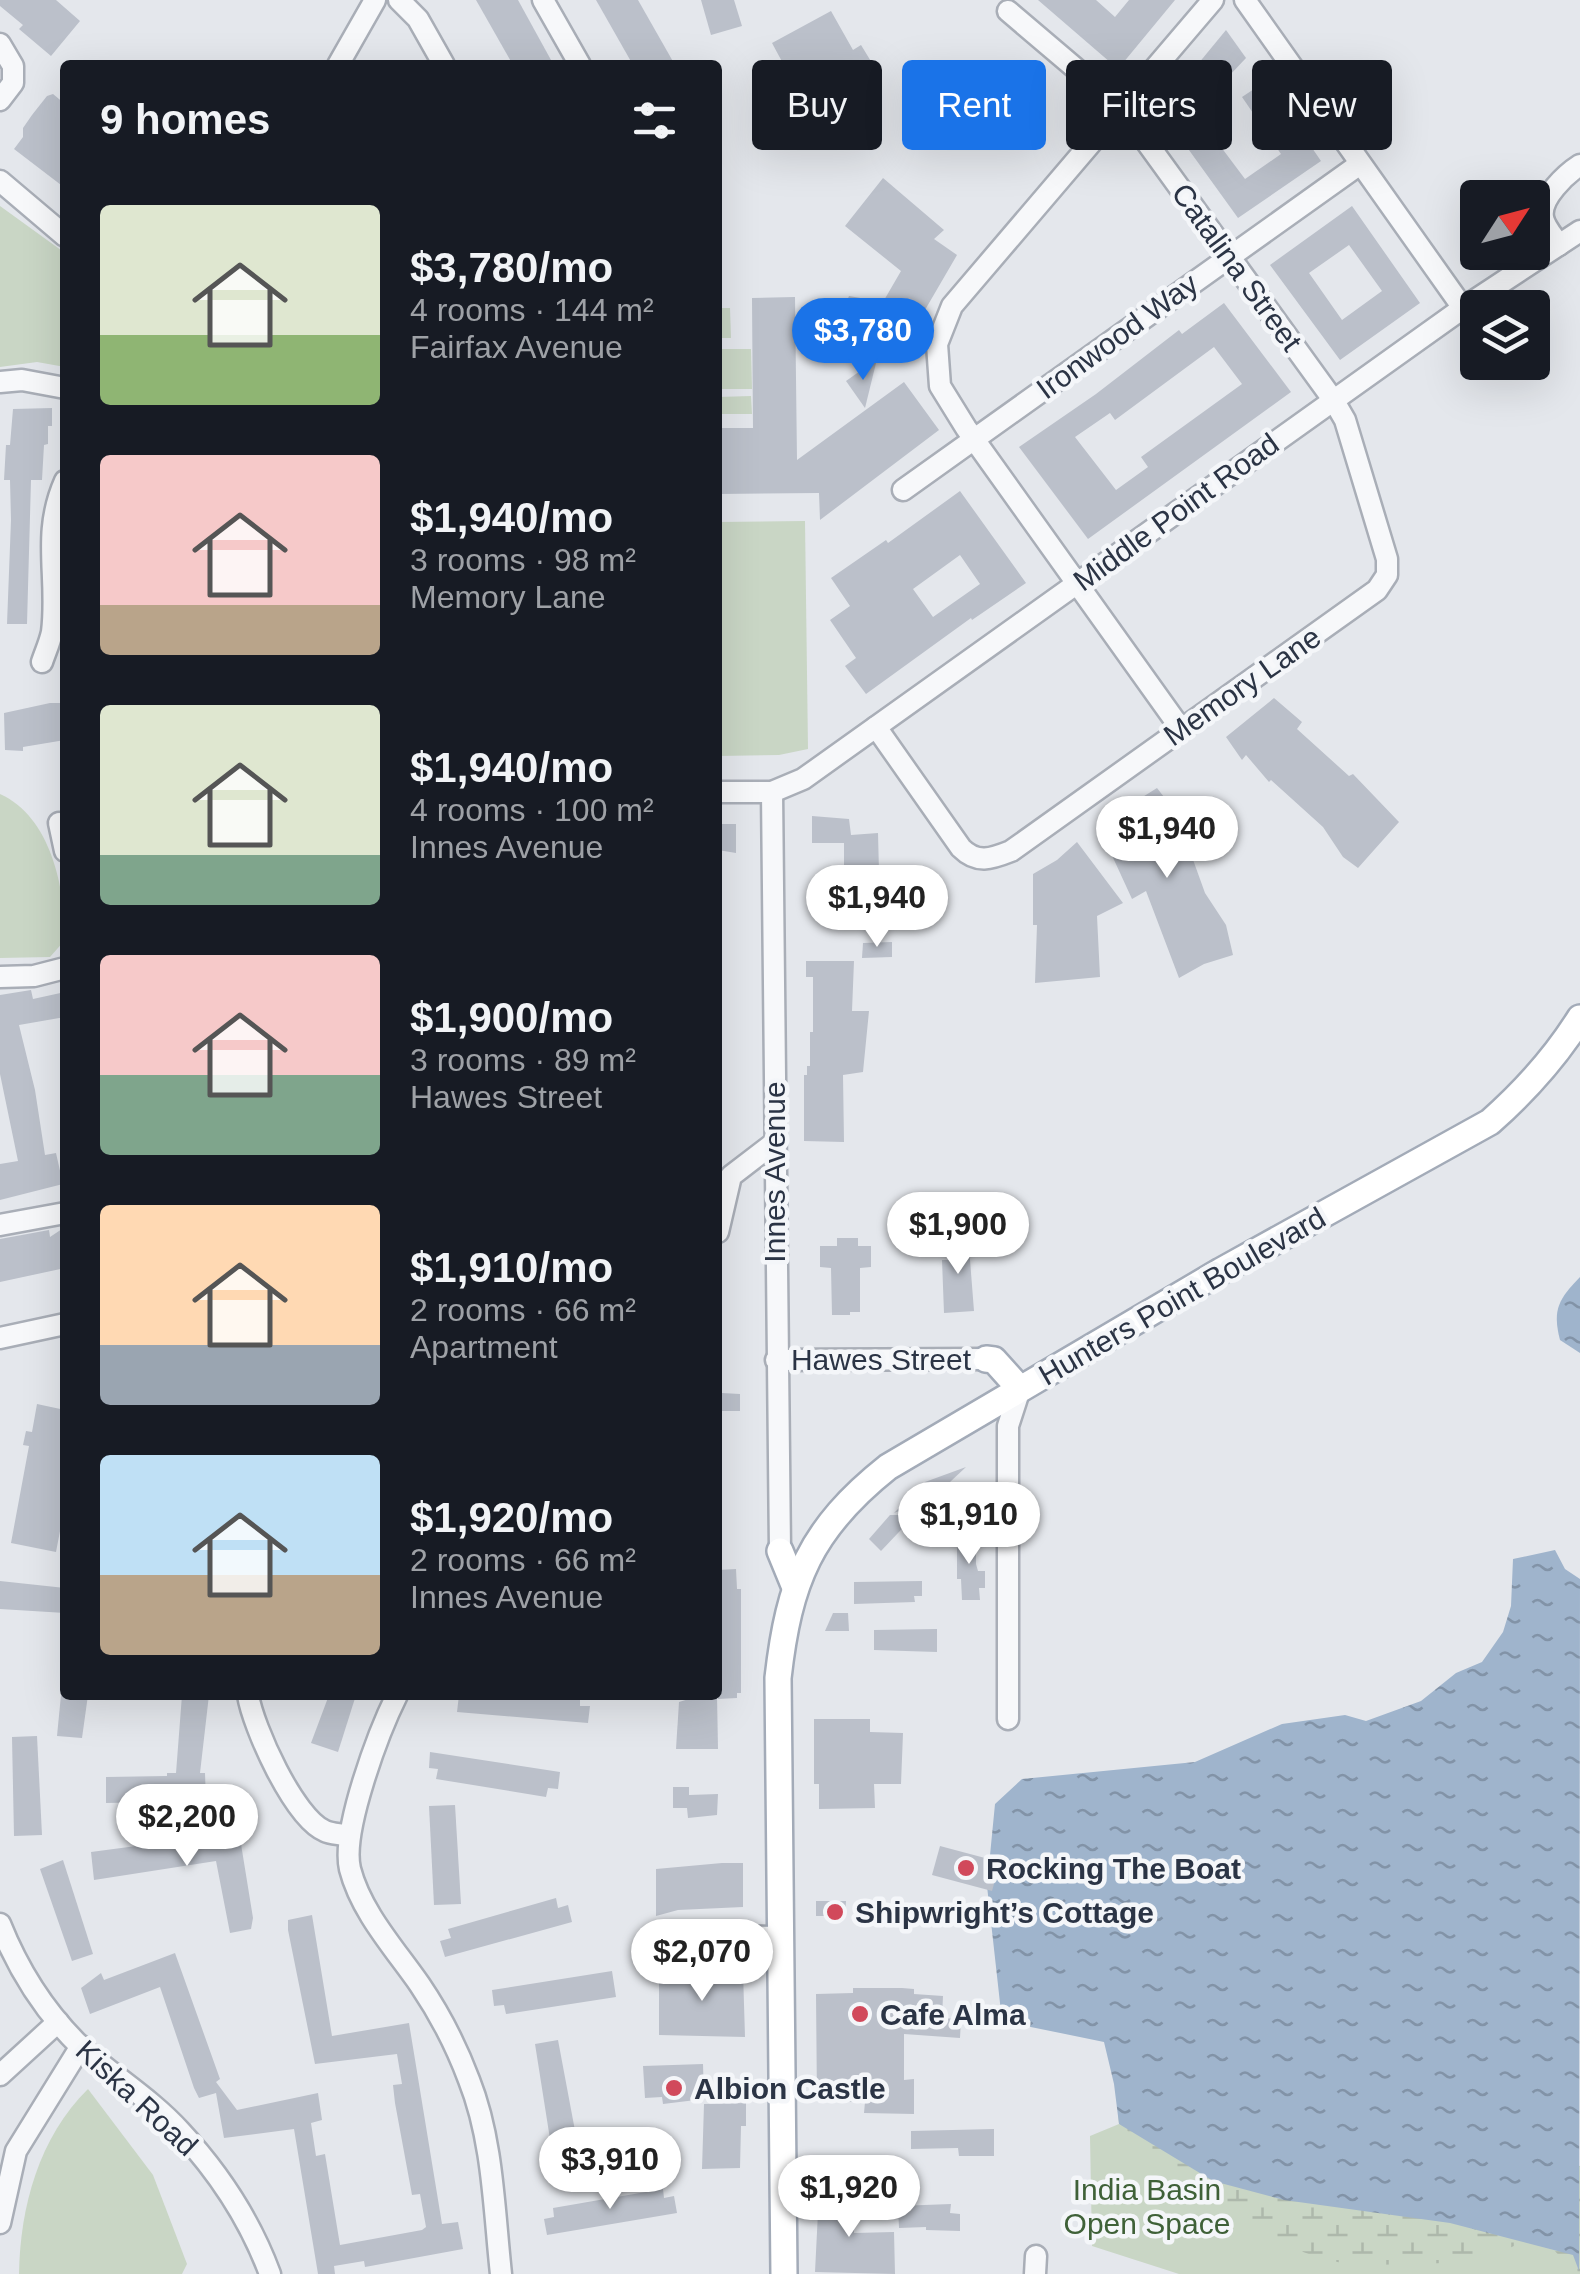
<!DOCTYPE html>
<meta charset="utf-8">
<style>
:root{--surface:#171b24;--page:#20242c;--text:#f1f3f6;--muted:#9ea1a6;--accent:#1a73e8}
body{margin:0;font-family:Arial,sans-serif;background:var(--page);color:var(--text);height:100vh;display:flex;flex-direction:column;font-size:38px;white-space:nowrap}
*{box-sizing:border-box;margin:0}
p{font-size:32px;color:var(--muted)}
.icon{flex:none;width:55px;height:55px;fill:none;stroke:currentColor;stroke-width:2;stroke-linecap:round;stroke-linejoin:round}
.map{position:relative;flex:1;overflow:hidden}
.sheet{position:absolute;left:60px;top:60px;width:662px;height:1640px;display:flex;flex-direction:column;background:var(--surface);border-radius:10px;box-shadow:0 10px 40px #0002}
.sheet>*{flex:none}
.banner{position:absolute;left:752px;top:60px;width:678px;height:90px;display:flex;gap:20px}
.needle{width:65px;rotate:54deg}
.tools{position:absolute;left:1460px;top:180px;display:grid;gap:20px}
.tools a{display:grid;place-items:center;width:90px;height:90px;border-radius:10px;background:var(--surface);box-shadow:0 10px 40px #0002;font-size:50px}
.price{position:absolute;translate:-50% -85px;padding:0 22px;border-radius:35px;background:#fff;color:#222;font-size:32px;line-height:65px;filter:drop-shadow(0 2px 5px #0008)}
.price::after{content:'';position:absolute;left:50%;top:60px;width:30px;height:22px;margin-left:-15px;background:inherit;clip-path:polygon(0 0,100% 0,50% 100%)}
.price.on{background:var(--accent);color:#fff}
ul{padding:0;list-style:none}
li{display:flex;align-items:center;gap:30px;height:250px;padding:0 40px}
li span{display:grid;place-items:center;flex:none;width:280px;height:200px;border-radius:10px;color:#555}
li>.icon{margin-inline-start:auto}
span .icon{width:120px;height:120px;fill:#fffc;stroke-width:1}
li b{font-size:42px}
h2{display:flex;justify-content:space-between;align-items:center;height:120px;padding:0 40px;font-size:42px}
.chip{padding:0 35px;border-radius:10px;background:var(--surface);box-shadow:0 10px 40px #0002;font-size:35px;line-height:90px}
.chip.on{background:var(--accent);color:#fff}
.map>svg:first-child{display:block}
.green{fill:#c9d6c5}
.wetland{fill:url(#wetland-marsh)}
.water{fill:url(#water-ripples)}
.building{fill:#bbc0ca;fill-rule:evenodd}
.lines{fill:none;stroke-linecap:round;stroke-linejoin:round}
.minor-casing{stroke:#a9aeb7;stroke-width:25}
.major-casing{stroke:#a3abb8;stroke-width:30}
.minor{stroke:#f7f8fa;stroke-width:20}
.major{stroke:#fff;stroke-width:25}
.poi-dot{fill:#d1495b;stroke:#f4f6f9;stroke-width:4}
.labels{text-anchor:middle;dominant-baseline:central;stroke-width:9;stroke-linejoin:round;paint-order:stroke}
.street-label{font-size:30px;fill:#2b3445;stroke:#f4f6f9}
.poi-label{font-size:30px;font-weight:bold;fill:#2b3445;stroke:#f4f6f9;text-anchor:start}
.park-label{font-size:30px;fill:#3f6138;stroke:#f4f6f9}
</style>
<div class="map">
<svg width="1580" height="2274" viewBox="0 0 1580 2274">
<defs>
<pattern id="wetland-marsh" width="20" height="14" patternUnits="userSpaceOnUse" patternTransform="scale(2.5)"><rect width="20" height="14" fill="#c9d6c5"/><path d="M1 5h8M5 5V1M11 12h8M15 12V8" fill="none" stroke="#adb8ab"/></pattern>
<pattern id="water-ripples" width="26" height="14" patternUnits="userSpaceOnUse" patternTransform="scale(2.5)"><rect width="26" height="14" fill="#9fb4cc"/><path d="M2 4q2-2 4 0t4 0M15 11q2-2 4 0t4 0" fill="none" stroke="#8293a7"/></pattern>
</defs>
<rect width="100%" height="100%" fill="#e4e7ec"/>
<!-- green -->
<g class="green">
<path d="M 0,206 L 65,253 L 65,367 L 37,362 L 0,367 Z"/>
<path d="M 718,308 L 730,308 L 731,338 L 718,338 Z"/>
<path d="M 718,349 L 751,349 L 752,389 L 718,389 Z"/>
<path d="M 751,396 L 752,414 L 718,414 L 718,397 Z"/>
<path d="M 805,521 L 808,749 L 779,755 L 718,756 L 718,522 Z"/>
<path d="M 0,794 C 51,817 65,888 65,940 L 50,957 L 0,958 Z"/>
<path d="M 88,2089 L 153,2175 L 187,2264 L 182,2274 L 19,2274 C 20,2207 39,2137 88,2089 Z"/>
<path d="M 1119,2124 L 1213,2181 L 1450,2223 L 1574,2255 L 1580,2274 L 1179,2274 L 1092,2246 L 1090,2136 Z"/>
</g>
<!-- wetland -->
<path class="wetland" d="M 1118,2115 L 1580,2166 L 1580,2274 L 1564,2274 L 1566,2263 L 1554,2250 L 1521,2242 C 1489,2261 1446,2264 1409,2264 C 1385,2264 1356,2267 1332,2261 C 1250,2241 1181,2178 1119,2124 Z"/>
<!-- water -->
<g class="water">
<path d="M 1580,1277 L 1580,1353 L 1560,1340 C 1552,1309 1559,1299 1580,1277 Z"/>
<path d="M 1555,1550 L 1565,1569 L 1580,1579 L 1579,2271 L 1573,2255 L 1450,2223 L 1284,2200 L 1213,2181 L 1119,2124 L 1114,2084 L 1104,2042 L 1002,2021 L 987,1886 L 995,1804 L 1022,1779 L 1195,1762 L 1282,1724 L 1345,1715 L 1366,1721 L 1421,1701 L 1456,1673 L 1482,1662 L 1503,1632 L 1511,1606 L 1513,1559 Z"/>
</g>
<!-- building -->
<g class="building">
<path d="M 0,0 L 56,0 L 80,21 L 51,56 L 19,29 L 23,25 L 0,6 Z"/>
<path d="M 476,0 L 518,0 L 551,60 L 543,65 L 513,65 Z"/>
<path d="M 596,0 L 638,0 L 675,65 L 633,65 Z"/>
<path d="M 701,0 L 734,0 L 742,26 L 711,35 Z"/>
<path d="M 1038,0 L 1096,0 L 1115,17 L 1129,0 L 1175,0 L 1118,69 Z"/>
<path d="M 831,11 L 853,50 L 861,45 L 872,63 L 864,68 L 868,75 L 807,108 L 802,101 L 795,106 L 785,88 L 793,82 L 772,43 Z"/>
<path d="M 1226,30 L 1246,58 L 1176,132 L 1161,109 Z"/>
<path d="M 1266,81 L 1321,161 L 1238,218 L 1181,139 L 1203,123 L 1245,179 L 1281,154 L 1242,97 Z"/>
<path d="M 53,94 L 65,104 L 65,188 L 14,149 L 23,137 L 23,128 L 32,115 L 47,96 Z"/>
<path d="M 883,178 L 944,230 L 934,239 L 957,255 L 918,322 L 907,360 L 831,340 L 849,296 L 883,302 L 901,271 L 845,226 Z"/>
<path d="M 1352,206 L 1420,303 L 1340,360 L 1270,265 ZM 1349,245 L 1382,291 L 1342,320 L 1309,273 Z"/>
<path d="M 795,297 L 797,460 L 904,382 L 939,430 L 820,520 L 819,493 L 718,494 L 718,428 L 753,428 L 752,298 Z"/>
<path d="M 1224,303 L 1291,392 L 1088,539 L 1019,447 L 1096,394 L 1179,330 L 1182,334 ZM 1214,347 L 1242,384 L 1141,457 L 1148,467 L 1116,490 L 1075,437 L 1110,413 L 1115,420 Z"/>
<path d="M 877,359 L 865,408 L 846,381 Z"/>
<path d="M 52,408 L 52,426 L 48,426 L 48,444 L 44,445 L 42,480 L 31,480 L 27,624 L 7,624 L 11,520 L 10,480 L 4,480 L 6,445 L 10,445 L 13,409 Z"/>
<path d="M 960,491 L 1026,583 L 972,620 L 971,618 L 866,694 L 845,666 L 856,658 L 830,620 L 850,606 L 831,578 L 886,540 L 888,543 ZM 960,555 L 980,584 L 933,617 L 913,589 Z"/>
<path d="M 1274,698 L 1302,722 L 1297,729 L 1349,776 L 1353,774 L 1399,822 L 1358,868 L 1343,857 L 1323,827 L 1271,780 L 1269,782 L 1246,755 L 1242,760 L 1226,737 Z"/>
<path d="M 50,703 L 65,703 L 65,740 L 23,747 L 23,751 L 5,750 L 4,713 Z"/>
<path d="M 1157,788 L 1174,810 L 1170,812 L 1184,844 L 1187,843 L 1205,893 L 1226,925 L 1233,955 L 1204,964 L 1179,978 L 1146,891 L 1132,899 L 1098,825 Z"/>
<path d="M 812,816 L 849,819 L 851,835 L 878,833 L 879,872 L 844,873 L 844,843 L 812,843 Z"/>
<path d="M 718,824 L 736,824 L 736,853 L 718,850 Z"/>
<path d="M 1077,842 L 1123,903 L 1097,916 L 1100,977 L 1035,983 L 1037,925 L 1033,925 L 1033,874 L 1057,860 Z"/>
<path d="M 858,880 L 858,907 L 809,906 L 813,882 Z"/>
<path d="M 892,942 L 892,957 L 862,958 L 863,943 Z"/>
<path d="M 806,961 L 854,961 L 852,1011 L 869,1011 L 863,1072 L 843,1075 L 844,1142 L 804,1141 L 804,1075 L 807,1075 L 807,1066 L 810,1066 L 810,1032 L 813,1032 L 813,977 L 806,977 Z"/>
<path d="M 31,990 L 33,999 L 65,992 L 65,1017 L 19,1025 L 35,1090 L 45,1155 L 56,1153 L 63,1184 L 0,1200 L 0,1164 L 18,1161 L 0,1074 L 0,995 Z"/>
<path d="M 65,1227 L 65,1268 L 0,1282 L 0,1239 L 49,1230 L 50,1237 Z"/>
<path d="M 968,1234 L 974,1311 L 944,1313 L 942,1260 L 951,1260 L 950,1235 Z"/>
<path d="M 837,1238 L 858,1238 L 858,1246 L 871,1246 L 871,1267 L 860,1268 L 860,1312 L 850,1312 L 850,1315 L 832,1315 L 831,1268 L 820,1267 L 820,1246 L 837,1246 Z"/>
<path d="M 722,1393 L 740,1394 L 740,1411 L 721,1411 Z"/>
<path d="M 37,1404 L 65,1410 L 65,1505 L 56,1552 L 11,1543 L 29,1446 L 23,1445 L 26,1431 L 32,1432 Z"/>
<path d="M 966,1467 L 934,1497 L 894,1513 L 925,1482 Z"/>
<path d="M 890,1515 L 915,1515 L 881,1551 L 869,1539 Z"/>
<path d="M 957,1533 L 976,1534 L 976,1564 L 978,1571 L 985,1571 L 985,1588 L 979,1588 L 980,1600 L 962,1600 L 961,1579 L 957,1579 Z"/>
<path d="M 736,1569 L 737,1589 L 741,1589 L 741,1693 L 737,1693 L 737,1698 L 718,1699 L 718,1570 Z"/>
<path d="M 0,1581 L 65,1588 L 65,1613 L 0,1609 Z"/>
<path d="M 922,1581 L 922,1596 L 914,1596 L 915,1602 L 854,1604 L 854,1582 Z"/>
<path d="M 833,1613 L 848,1613 L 849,1631 L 825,1631 Z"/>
<path d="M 937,1629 L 937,1652 L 874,1650 L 874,1630 Z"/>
<path d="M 61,1695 L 88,1695 L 82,1738 L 57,1736 Z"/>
<path d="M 182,1695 L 209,1695 L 200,1773 L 205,1773 L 206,1801 L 106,1803 L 106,1777 L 167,1776 L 167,1773 L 176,1773 Z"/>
<path d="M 329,1695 L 356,1695 L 338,1752 L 311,1743 Z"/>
<path d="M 459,1695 L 580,1696 L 580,1706 L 590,1706 L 588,1723 L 457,1712 Z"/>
<path d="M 702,1695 L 717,1695 L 718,1749 L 676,1749 L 679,1702 Z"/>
<path d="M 814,1719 L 870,1719 L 870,1732 L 903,1733 L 901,1784 L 874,1784 L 875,1808 L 819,1809 L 819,1784 L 814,1784 Z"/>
<path d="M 37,1736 L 42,1835 L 14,1836 L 12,1737 Z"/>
<path d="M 430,1752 L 560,1772 L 558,1789 L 548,1788 L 546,1797 L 436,1779 L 438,1769 L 429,1768 Z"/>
<path d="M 673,1787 L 689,1787 L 689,1795 L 718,1794 L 717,1815 L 688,1818 L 687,1808 L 673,1808 Z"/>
<path d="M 455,1805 L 461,1904 L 434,1905 L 429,1806 Z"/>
<path d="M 235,1834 L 237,1845 L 241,1844 L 253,1918 L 251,1929 L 230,1933 L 216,1861 L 94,1880 L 91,1852 L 189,1839 L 189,1842 Z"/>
<path d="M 940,1846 L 1000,1862 L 992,1891 L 932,1875 Z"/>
<path d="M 63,1860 L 93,1954 L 72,1961 L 40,1869 Z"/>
<path d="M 722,1863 L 743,1863 L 743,1907 L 678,1910 L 656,1916 L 656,1869 Z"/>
<path d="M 556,1898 L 558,1908 L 568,1905 L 572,1922 L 445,1957 L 440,1941 L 451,1938 L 448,1929 Z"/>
<path d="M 816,1901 L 846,1901 L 845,1916 L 816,1916 Z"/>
<path d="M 312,1915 L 332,2036 L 409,2023 L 442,2224 L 458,2222 L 463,2249 L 365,2267 L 364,2261 L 334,2266 L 335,2274 L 318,2274 L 294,2129 L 224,2138 L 216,2093 L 199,2098 L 194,2088 L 160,1987 L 90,2014 L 81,1988 L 101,1973 L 104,1980 L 175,1953 L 220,2079 L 216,2082 L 237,2110 L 318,2093 L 322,2120 L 311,2123 L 316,2156 L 325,2154 L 340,2245 L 422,2230 L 426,2227 L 420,2194 L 412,2195 L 395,2103 L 393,2085 L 402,2084 L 397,2054 L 315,2064 L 288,1930 L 288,1920 Z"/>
<path d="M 612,1971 L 616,1997 L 506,2014 L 504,2005 L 494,2006 L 492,1990 Z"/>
<path d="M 659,1972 L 743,1972 L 745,2037 L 659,2035 Z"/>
<path d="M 853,1988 L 902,1988 L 914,1989 L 914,1994 L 943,1996 L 942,2018 L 961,2019 L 960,2038 L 904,2034 L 904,2080 L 914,2079 L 914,2114 L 864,2113 L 865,2102 L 817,2102 L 816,1994 L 853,1993 Z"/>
<path d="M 558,2040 L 582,2168 L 559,2172 L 556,2157 L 553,2158 L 535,2044 Z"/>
<path d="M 703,2064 L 704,2099 L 663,2104 L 662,2097 L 645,2098 L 643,2066 Z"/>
<path d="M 746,2103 L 746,2126 L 741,2126 L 740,2168 L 702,2169 L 704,2104 Z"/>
<path d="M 994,2129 L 994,2156 L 959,2156 L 958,2148 L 911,2149 L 911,2131 Z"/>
<path d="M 663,2189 L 664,2198 L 674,2196 L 677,2213 L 547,2235 L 544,2219 L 554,2217 L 553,2208 Z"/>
<path d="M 819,2192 L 853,2192 L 854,2233 L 894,2232 L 895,2274 L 815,2272 Z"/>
<path d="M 951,2204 L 950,2213 L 960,2214 L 960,2231 L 926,2230 L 926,2227 L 899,2228 L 898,2206 Z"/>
</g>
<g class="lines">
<defs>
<g id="minor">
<path d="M 399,0 L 418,19 L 444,65"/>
<path d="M 543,0 L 580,65"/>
<path d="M 1245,0 L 1463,308"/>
<path d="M 0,44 L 13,66 L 13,83 L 0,100"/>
<path d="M 338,65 L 375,0"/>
<path d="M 0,181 L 65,236"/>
<path d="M 1559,245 C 1554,237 1544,226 1543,217 C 1540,198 1566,174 1580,165"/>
<path d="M 0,382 L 22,380 L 65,388"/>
<path d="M 903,490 L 1360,164"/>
<path d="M 42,662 C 45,653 50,642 52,632 C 59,577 41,535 65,481"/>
<path d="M 876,727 L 961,848 C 977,864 991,859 1011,851 L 1377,590 L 1387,575 L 1387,559 L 1345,420 L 1334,401 L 1121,107 L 1008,11"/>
<path d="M 1181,729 L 966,428 L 940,386 L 937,344 L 952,306 L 1213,0"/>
<path d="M 718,792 L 772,792 L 803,779 L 1463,308 L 1580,231"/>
<path d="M 772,792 L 780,1551"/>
<path d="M 59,823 L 65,851"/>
<path d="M 0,977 L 34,976 L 65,968"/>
<path d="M 0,1225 L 65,1213"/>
<path d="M 718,1232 L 731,1176 L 774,1143"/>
<path d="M 0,1338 L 65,1324"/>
<path d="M 776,1360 L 986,1359"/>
<path d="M 248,1695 C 253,1727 294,1818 325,1831 C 331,1834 341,1834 348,1836"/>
<path d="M 397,1695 C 379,1731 341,1831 350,1869 C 361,1912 395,1949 420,1985 C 439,2013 457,2048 469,2080 C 493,2140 494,2210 501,2274"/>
<path d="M 1008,1719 L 1008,1426 L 1020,1389"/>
<path d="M 0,1924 C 18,1969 45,2012 80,2046 C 112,2076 150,2098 180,2131 C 219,2173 250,2220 270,2274"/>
<path d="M 656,1935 L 782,1937"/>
<path d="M 0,2075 L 58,2022"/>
<path d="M 0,2223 L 16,2151 L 81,2046"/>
<path d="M 1035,2274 L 1036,2256"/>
</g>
<g id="major">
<path d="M 986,1359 L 994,1360 L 1020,1389"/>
<path d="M 780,1551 L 794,1585"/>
<path d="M 784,2274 L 778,1678 C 789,1581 810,1529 888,1467 L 1221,1271 L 1490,1122 C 1525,1091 1555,1058 1580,1018"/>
</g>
</defs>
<!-- minor casing -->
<use href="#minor" class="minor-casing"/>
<!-- major casing -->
<use href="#major" class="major-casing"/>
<!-- minor -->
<use href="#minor" class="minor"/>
<!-- major -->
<use href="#major" class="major"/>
</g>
<!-- markers -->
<g class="poi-dot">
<circle cx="966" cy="1868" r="10"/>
<circle cx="835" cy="1912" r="10"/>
<circle cx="860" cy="2014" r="10"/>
<circle cx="674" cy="2088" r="10"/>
</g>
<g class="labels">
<!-- street labels -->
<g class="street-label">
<text transform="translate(1237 267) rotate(54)">Catalina Street</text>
<text transform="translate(1117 336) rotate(-36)">Ironwood Way</text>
<text transform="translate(1176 512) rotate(-36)">Middle Point Road</text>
<text transform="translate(1242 686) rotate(-35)">Memory Lane</text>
<text transform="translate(774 1172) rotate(-90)">Innes Avenue</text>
<text transform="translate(1182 1296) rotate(-30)">Hunters Point Boulevard</text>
<text x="881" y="1359">Hawes Street</text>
<text transform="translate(137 2098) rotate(43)">Kiska Road</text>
</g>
<!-- poi labels -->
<g class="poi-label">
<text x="986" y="1868">Rocking The Boat</text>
<text x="855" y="1912">Shipwright’s Cottage</text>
<text x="880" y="2014">Cafe Alma</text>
<text x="694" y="2088">Albion Castle</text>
</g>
<!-- park labels -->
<g class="park-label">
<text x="1147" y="2189">India Basin<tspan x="1147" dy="34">Open Space</tspan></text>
</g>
</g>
</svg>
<div class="tools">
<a><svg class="needle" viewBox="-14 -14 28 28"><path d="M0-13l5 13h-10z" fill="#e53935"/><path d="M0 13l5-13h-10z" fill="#9ea1a6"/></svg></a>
<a><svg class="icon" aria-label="layers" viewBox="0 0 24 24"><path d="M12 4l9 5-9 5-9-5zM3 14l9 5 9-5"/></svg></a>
</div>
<b class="price on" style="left:863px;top:383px">$3,780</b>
<b class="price" style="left:1167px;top:881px">$1,940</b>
<b class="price" style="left:877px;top:950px">$1,940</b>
<b class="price" style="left:958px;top:1277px">$1,900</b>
<b class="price" style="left:969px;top:1567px">$1,910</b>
<b class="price" style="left:187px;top:1869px">$2,200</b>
<b class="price" style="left:702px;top:2004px">$2,070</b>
<b class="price" style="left:610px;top:2212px">$3,910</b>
<b class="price" style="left:849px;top:2240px">$1,920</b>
<div class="banner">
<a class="chip">Buy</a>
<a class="chip on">Rent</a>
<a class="chip">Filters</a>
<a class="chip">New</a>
</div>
<section class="sheet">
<h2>9 homes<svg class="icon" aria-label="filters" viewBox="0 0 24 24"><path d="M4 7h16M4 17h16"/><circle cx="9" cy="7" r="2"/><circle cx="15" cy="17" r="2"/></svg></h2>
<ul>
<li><span style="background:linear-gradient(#dfe7d0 65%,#8fb573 0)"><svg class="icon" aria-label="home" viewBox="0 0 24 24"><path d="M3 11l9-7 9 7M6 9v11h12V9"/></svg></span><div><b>$3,780/mo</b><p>4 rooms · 144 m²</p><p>Fairfax Avenue</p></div></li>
<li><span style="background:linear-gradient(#f6c9c9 75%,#b9a48a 0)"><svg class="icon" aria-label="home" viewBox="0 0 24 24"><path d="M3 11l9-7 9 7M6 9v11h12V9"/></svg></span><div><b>$1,940/mo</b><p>3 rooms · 98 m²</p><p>Memory Lane</p></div></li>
<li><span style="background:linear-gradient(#dfe7d0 75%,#7fa58c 0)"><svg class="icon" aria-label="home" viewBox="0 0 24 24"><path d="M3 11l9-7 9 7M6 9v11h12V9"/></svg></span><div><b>$1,940/mo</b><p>4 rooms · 100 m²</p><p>Innes Avenue</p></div></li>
<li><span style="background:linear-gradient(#f6c9c9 60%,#7fa58c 0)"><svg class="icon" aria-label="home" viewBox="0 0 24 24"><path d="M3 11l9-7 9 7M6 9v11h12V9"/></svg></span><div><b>$1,900/mo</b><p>3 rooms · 89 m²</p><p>Hawes Street</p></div></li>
<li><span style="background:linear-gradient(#ffd9b3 70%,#9aa5b1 0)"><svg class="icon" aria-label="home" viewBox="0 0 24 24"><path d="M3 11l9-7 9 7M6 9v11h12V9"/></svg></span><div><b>$1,910/mo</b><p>2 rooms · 66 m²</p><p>Apartment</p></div></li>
<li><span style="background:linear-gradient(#bfe0f5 60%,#b9a48a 0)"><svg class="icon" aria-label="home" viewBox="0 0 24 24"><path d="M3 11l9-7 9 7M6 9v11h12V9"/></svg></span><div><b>$1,920/mo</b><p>2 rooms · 66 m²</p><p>Innes Avenue</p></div></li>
</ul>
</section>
</div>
